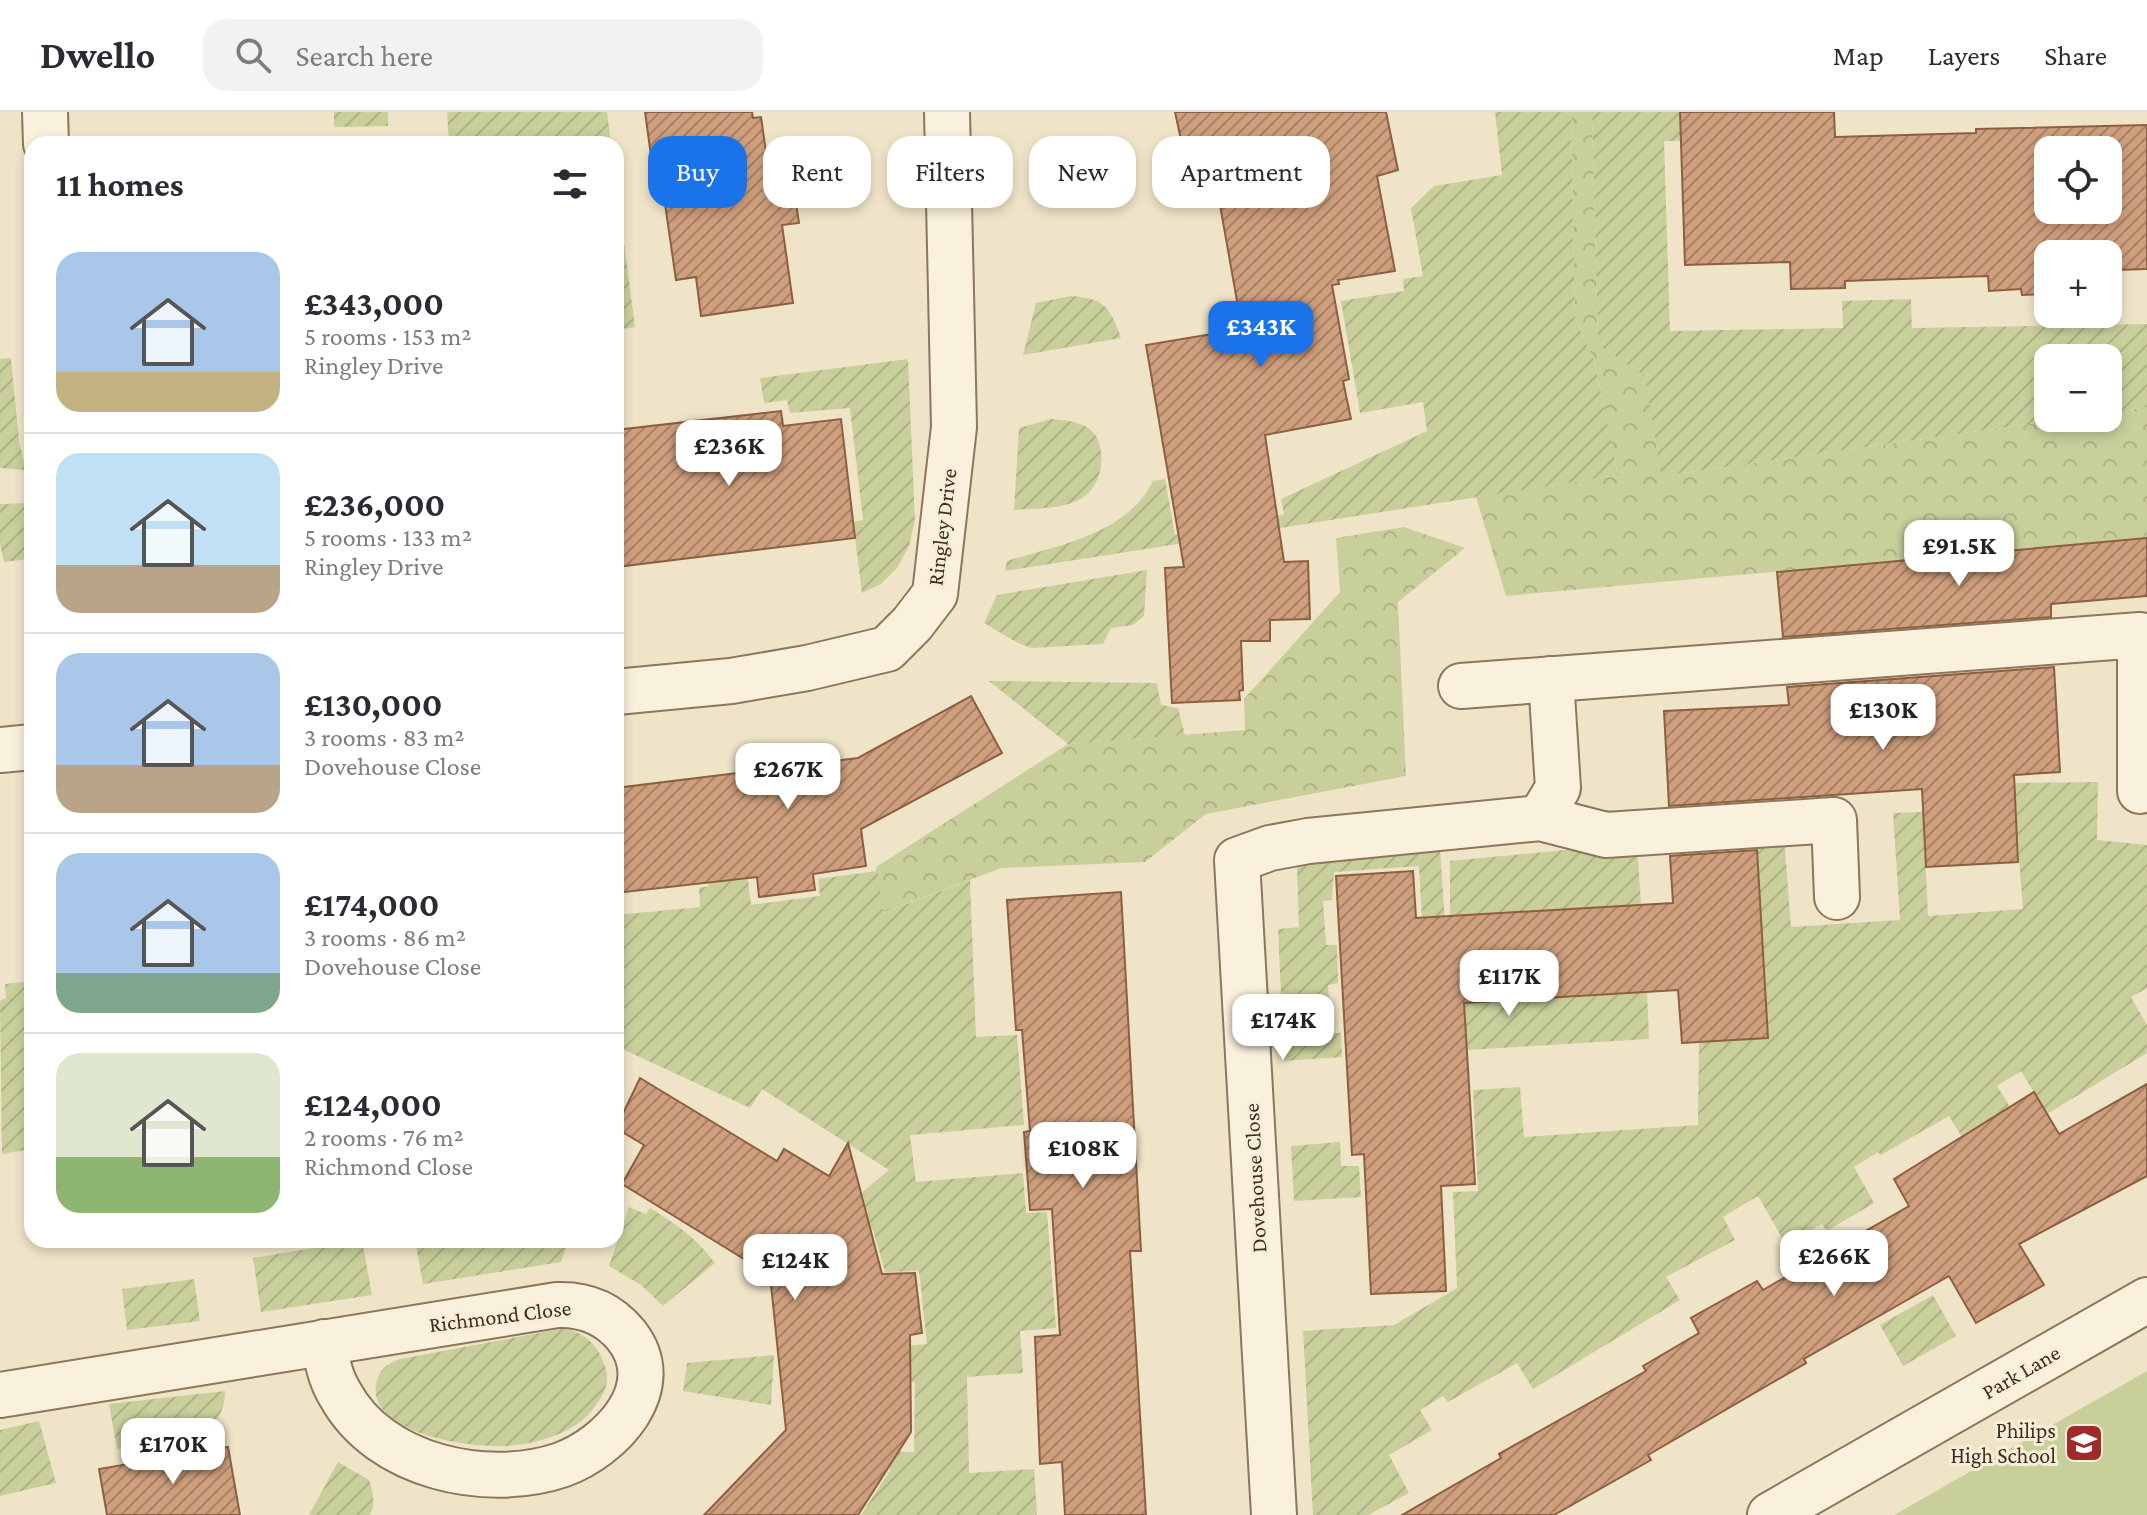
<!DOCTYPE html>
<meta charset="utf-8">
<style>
:root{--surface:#fff;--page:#f2f2f3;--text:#2b2b33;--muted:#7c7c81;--line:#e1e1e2;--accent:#1a73e8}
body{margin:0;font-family:"Crimson Pro",serif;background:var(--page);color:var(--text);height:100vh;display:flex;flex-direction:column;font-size:30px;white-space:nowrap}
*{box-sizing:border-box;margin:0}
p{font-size:26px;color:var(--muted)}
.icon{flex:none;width:44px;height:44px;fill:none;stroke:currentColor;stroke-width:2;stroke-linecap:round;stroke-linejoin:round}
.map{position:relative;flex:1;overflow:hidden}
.panel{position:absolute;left:24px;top:24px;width:600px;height:1112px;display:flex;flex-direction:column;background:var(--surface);border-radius:24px;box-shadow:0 4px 12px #0003}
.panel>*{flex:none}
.hud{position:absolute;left:648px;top:24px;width:760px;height:72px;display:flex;gap:16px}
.buttons{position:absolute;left:2034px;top:24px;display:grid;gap:16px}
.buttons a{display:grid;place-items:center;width:88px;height:88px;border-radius:16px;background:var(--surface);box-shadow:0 4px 12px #0003;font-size:40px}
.price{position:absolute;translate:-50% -68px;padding:0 18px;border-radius:16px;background:#fff;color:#222;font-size:26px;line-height:52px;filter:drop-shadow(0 2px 4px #0008)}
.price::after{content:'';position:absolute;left:50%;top:48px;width:24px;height:18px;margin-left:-12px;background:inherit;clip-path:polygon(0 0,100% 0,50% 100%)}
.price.on{background:var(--accent);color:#fff}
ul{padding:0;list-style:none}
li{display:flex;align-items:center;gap:24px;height:200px;padding:0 32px}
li+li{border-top:2px solid var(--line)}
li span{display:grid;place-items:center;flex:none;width:224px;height:160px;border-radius:24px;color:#555}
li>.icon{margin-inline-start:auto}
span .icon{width:96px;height:96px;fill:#fffc;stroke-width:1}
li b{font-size:34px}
h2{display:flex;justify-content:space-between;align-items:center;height:96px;padding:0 32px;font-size:34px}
.pill{padding:0 28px;border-radius:24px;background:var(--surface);box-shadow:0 4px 12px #0003;font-size:28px;line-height:72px}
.pill.on{background:var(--accent);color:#fff}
header{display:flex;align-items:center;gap:48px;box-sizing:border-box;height:112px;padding:0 40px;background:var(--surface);border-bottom:2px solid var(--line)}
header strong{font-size:38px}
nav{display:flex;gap:44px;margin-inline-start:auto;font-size:28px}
.search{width:560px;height:72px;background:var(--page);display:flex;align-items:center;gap:20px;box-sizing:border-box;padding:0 28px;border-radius:24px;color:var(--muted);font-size:30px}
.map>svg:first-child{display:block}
.forest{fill:url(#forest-crowns)}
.garden{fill:url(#garden-furrows)}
.pitch{fill:#c9cf9b}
.building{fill:url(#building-hatch);stroke:#8d5f41;stroke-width:2;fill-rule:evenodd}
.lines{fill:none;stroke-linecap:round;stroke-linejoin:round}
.minor-casing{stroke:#8d765c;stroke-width:48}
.minor{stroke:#faf1dc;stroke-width:44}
.labels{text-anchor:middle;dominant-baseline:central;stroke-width:6;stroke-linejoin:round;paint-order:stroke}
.street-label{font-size:22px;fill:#3d2e20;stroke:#f7eed8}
.poi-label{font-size:22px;fill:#3d2e20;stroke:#f7eed8;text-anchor:end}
</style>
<header>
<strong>Dwello</strong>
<div class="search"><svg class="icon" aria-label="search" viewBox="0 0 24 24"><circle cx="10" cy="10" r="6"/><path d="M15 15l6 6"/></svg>Search here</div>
<nav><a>Map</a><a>Layers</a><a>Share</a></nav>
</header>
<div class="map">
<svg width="2147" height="1403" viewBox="0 0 2147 1403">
<defs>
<pattern id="forest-crowns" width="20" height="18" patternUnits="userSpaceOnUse" patternTransform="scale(2)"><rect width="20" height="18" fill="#c9cf9b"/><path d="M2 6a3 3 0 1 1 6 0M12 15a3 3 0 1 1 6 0" fill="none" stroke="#aeb285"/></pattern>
<pattern id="garden-furrows" width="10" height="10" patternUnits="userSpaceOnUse" patternTransform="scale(2)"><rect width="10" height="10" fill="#c9cf9b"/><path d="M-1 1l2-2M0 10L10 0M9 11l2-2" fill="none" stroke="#aeb285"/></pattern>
<pattern id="building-hatch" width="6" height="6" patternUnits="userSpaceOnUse" patternTransform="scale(2)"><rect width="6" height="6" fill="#cf9f7d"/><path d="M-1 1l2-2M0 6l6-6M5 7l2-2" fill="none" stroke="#a98266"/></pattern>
</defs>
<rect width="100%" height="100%" fill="#f0e4c8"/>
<!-- forest -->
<g class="forest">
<path d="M 1571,0 L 1592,0 L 1598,233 L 1646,264 L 1661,364 L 2071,306 L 2108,306 L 2108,301 L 2147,295 L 2147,426 L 1506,484 L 1476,385 L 1618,363 L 1595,251 L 1575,206 Z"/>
<path d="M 1404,415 L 1465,436 L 1398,490 L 1406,664 L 1206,702 L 1145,750 L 1001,756 L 882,801 L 876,755 L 1068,632 L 1245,618 L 1244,587 L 1340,480 L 1336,426 Z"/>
</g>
<!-- garden -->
<g class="garden">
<path d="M 334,0 L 388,0 L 388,14 L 334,15 Z"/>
<path d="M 447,0 L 607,0 L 611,32 L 449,32 Z"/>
<path d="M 1495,0 L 1571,0 L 1575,206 L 1595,251 L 1618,363 L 1005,459 L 1007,449 C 1059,433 1127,422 1153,369 L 1165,367 L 1175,423 L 1284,402 L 1281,387 L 1427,319 L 1423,290 L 1360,301 L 1341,189 L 1404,179 L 1403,167 L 1423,164 L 1411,96 L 1434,74 L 1502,63 Z"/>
<path d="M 1592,0 L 1680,0 L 1681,29 L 1664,29 L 1670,219 L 1843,216 L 1842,189 L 1911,187 L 1912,216 L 2147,212 L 2147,295 L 2108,301 L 2108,246 L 2048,246 L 2048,306 L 2071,306 L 1661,364 L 1645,264 L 1598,233 Z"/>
<path d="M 616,71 L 635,215 L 616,218 Z"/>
<path d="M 1071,184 C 1105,186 1110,196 1121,226 L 1023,243 L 1036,191 Z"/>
<path d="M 11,246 L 19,329 L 26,358 L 0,356 L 0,247 Z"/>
<path d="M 908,247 L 915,408 L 909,434 L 897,456 L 881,472 L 862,481 L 853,410 L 863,408 L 850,296 L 790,301 L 787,288 L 764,291 L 760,266 Z"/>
<path d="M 1051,307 C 1066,308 1087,310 1096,324 C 1107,343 1101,376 1082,386 C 1062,398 1037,396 1014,398 L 1019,316 Z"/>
<path d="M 32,391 L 32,458 L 30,447 L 4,450 L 0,432 L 0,392 Z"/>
<path d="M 1147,458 L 1144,504 L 1133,513 L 1111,516 L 1103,532 L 1031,536 L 1016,530 L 984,511 L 997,483 Z"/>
<path d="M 989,569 L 1157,571 L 1161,593 L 1178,596 L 1185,623 L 1068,632 Z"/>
<path d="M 2098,670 L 2097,728 L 2147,733 L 2147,876 L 2131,885 L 2147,913 L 2147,941 L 2047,1002 L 2021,959 L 1997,974 L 2021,1013 L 1971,1040 L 1949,1004 L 1881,1043 L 1878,1040 L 1854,1055 L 1874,1091 L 1827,1119 L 1822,1112 L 1785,1131 L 1758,1084 L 1723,1105 L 1735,1128 L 1666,1165 L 1680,1188 L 1533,1277 L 1517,1251 L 1448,1290 L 1443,1284 L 1420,1298 L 1432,1318 L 1389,1343 L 1409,1381 L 1368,1403 L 1313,1403 L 1303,1219 L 1394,1213 L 1457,1176 L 1453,1080 L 1478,1079 L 1473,978 L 1520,975 L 1524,1025 L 1698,1013 L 1699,930 L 1768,925 L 1757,734 L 1784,725 L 1791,815 L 1900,808 L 1893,701 L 1923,700 L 1928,804 L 2023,797 L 2015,697 L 1998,671 Z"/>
<path d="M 1439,722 L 1446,824 L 1423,826 L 1419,754 L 1334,760 L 1332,788 L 1323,789 L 1326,833 L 1337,833 L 1338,871 L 1328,873 L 1331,921 L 1341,921 L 1342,945 L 1284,949 L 1278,817 L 1299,815 L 1297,757 L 1301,744 Z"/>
<path d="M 1637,731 L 1641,793 L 1450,804 L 1450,749 Z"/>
<path d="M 745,743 L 751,793 L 820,784 L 818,767 L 877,759 L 883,801 L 970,768 L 976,925 L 1017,923 L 1024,1013 L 910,1023 L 916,1070 L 1023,1061 L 1026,1101 L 1047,1100 L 1056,1216 L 1020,1219 L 1023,1261 L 967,1265 L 969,1361 L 1034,1357 L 1037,1403 L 861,1403 L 891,1357 L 865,1350 L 867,1339 L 914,1340 L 915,1270 L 891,1271 L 888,1236 L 927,1232 L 919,1159 L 885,1160 L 873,1118 L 856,1121 L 842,1097 L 889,1058 L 762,977 L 750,996 L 618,935 L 616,948 L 616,803 L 700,795 L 699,776 L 709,774 L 708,747 Z"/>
<path d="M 32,869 L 32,1037 L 2,1042 L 0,889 L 6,886 L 5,872 Z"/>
<path d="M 1647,880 L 1649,927 L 1467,938 L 1464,891 Z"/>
<path d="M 1340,1030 L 1341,1054 L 1359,1054 L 1361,1085 L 1294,1089 L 1291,1034 Z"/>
<path d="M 629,1095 L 646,1102 L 650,1096 C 679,1114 694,1124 715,1151 L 663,1194 L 641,1173 L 609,1154 Z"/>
<path d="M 362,1128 L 372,1183 L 261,1200 L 253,1146 Z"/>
<path d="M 415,1128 L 569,1128 L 561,1150 L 423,1172 Z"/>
<path d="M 194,1167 L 200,1209 L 127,1218 L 122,1177 Z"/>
<path d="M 1933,1183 L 1956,1224 L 1903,1254 L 1880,1213 Z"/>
<path d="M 560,1217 C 584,1217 600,1235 606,1258 C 610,1274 602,1285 593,1297 C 574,1322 536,1332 506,1334 C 471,1336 368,1322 376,1272 C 379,1257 387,1252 400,1247 Z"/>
<path d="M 774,1243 L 771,1293 L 683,1279 L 687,1251 Z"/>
<path d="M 225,1279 C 226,1334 156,1331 117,1337 L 109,1292 Z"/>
<path d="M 39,1309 L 56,1371 L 0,1384 L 0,1318 Z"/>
<path d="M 338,1350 L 369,1368 C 373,1380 376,1391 370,1403 L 309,1403 Z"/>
</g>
<!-- pitch -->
<path class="pitch" d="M 2147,1259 L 2147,1403 L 1894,1403 Z"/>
<!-- building -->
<g class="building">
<path d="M 645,0 L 752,0 L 753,6 L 761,5 L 769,61 L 791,58 L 799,111 L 782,113 L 793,191 L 701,204 L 696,165 L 676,168 L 660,57 L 653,58 Z"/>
<path d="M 1175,0 L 1386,0 L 1398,58 L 1377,64 L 1395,159 L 1338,168 L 1339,172 L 1332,173 L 1349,267 L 1343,269 L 1351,307 L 1265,323 L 1284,450 L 1308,449 L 1310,507 L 1270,508 L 1270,529 L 1241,529 L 1243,578 L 1239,579 L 1240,588 L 1172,591 L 1165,456 L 1184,455 L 1146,233 L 1242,217 L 1212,48 L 1186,51 Z"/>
<path d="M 1680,0 L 1834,0 L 1835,25 L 1976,21 L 1976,17 L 2147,13 L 2147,157 L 2115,158 L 2116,180 L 2108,181 L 2108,142 L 2048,142 L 2048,182 L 2022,183 L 2021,177 L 1989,179 L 1988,164 L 1845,169 L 1845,176 L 1791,177 L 1790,150 L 1685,153 ZM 2048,38 L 2108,38 L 2108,98 L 2048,98 Z"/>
<path d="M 781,299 L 783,314 L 841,307 L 855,426 L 616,455 L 616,318 Z"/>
<path d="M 2147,426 L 2147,484 L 2051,492 L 2051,505 L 1783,525 L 1777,460 Z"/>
<path d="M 2054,555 L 2060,660 L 2014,663 L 2018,750 L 1926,755 L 1922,677 L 1669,694 L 1664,599 L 1789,593 L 1787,575 Z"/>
<path d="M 971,584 L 1002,641 L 861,717 L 866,754 L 813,762 L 815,778 L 759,785 L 757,765 L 616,781 L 616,676 L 858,646 Z"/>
<path d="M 1757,738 L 1768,926 L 1682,931 L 1678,878 L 1464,891 L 1475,1072 L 1441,1074 L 1446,1179 L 1371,1182 L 1364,1042 L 1352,1043 L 1336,764 L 1413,759 L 1416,806 L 1673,791 L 1670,744 Z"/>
<path d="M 1121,780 L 1141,1139 L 1130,1139 L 1146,1403 L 1065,1403 L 1062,1350 L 1040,1352 L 1035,1225 L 1060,1223 L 1052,1097 L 1030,1098 L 1024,1020 L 1030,1019 L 1022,918 L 1016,918 L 1007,788 Z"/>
<path d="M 640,966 L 777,1049 L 784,1037 L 829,1064 L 848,1031 L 882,1162 L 915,1161 L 922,1221 L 910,1223 L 911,1320 L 858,1403 L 704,1403 L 786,1318 L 770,1163 L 622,1072 L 644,1033 L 616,1016 Z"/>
<path d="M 2147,972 L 2147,1064 L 2019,1132 L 2044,1173 L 1976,1211 L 1949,1164 L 1804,1247 L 1806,1251 L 1648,1343 L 1651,1348 L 1554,1403 L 1402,1403 L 1501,1346 L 1499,1342 L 1646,1259 L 1643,1254 L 1699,1221 L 1691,1206 L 1757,1169 L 1763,1178 L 1909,1094 L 1894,1067 L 2034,980 L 2059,1022 Z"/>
<path d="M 228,1335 L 240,1403 L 107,1403 L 99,1357 Z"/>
</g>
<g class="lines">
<defs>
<g id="minor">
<path d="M 45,0 L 46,32"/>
<path d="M 1461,574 L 2140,523 L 2140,679"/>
<path d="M 616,580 L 731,569 L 807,556 L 887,537 L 912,512 L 935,482 L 954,315 L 947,0"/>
<path d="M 0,638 L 32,635"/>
<path d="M 1540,706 L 1558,676 L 1551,567"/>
<path d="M 0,1283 L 557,1193 C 585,1192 608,1201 626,1223 C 668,1275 611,1335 561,1353 C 487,1378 379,1355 340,1282 C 330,1266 327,1249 324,1230"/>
<path d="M 1274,1403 L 1237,748 L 1270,736 L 1308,729 L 1540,706 L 1606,723 L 1834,708 L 1837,785"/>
<path d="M 1770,1403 L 2147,1188"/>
</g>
</defs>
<!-- minor casing -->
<use href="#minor" class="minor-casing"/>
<!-- minor -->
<use href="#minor" class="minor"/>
</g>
<!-- icons -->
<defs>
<symbol id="school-square" viewBox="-11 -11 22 22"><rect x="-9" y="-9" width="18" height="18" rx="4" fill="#9e2a2b" stroke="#f7eed8"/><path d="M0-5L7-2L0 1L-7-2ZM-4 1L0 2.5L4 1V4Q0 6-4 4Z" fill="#fff"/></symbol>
</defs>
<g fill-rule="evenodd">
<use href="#school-square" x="2062" y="1309" width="44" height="44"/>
</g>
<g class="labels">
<!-- street labels -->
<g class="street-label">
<text transform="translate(942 415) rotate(-83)">Ringley Drive</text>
<text transform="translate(1255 1066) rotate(-93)">Dovehouse Close</text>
<text transform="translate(500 1204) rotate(-7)">Richmond Close</text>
<text transform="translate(2021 1260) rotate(-30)">Park Lane</text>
</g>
<!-- poi labels -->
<g class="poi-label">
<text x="2056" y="1318">Philips<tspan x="2056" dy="25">High School</tspan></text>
</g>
</g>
</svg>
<div class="buttons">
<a><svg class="icon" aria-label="locate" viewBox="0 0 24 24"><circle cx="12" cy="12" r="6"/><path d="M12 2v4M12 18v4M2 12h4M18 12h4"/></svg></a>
<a>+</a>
<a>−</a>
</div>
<b class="price on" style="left:1261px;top:257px">£343K</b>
<b class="price" style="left:729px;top:376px">£236K</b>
<b class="price" style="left:1959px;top:476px">£91.5K</b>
<b class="price" style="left:1883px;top:640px">£130K</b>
<b class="price" style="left:788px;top:699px">£267K</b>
<b class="price" style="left:1509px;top:906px">£117K</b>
<b class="price" style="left:1283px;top:950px">£174K</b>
<b class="price" style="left:1083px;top:1078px">£108K</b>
<b class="price" style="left:1834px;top:1186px">£266K</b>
<b class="price" style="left:795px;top:1190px">£124K</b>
<b class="price" style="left:173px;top:1374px">£170K</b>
<div class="hud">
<a class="pill on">Buy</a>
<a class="pill">Rent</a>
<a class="pill">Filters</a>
<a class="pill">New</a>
<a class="pill">Apartment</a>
</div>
<section class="panel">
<h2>11 homes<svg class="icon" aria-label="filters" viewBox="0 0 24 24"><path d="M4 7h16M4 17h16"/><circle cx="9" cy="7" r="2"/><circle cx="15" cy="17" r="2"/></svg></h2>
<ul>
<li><span style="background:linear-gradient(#a9c7e8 75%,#c2b280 0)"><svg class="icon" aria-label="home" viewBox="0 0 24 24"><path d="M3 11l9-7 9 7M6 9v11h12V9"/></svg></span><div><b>£343,000</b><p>5 rooms · 153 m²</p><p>Ringley Drive</p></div></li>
<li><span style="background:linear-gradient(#bfe0f5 70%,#b9a48a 0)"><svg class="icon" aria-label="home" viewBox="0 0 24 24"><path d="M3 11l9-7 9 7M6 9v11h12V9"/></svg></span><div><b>£236,000</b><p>5 rooms · 133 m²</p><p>Ringley Drive</p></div></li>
<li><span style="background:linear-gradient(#a9c7e8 70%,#b9a48a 0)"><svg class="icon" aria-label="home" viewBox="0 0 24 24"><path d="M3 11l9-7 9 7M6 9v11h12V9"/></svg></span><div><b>£130,000</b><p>3 rooms · 83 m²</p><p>Dovehouse Close</p></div></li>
<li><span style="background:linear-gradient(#a9c7e8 75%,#7fa58c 0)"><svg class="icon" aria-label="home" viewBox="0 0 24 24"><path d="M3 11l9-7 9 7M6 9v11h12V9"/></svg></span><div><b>£174,000</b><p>3 rooms · 86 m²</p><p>Dovehouse Close</p></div></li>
<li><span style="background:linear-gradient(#dfe7d0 65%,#8fb573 0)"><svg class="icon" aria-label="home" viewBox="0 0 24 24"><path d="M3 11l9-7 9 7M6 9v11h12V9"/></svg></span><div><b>£124,000</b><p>2 rooms · 76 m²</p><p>Richmond Close</p></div></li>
</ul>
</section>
</div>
